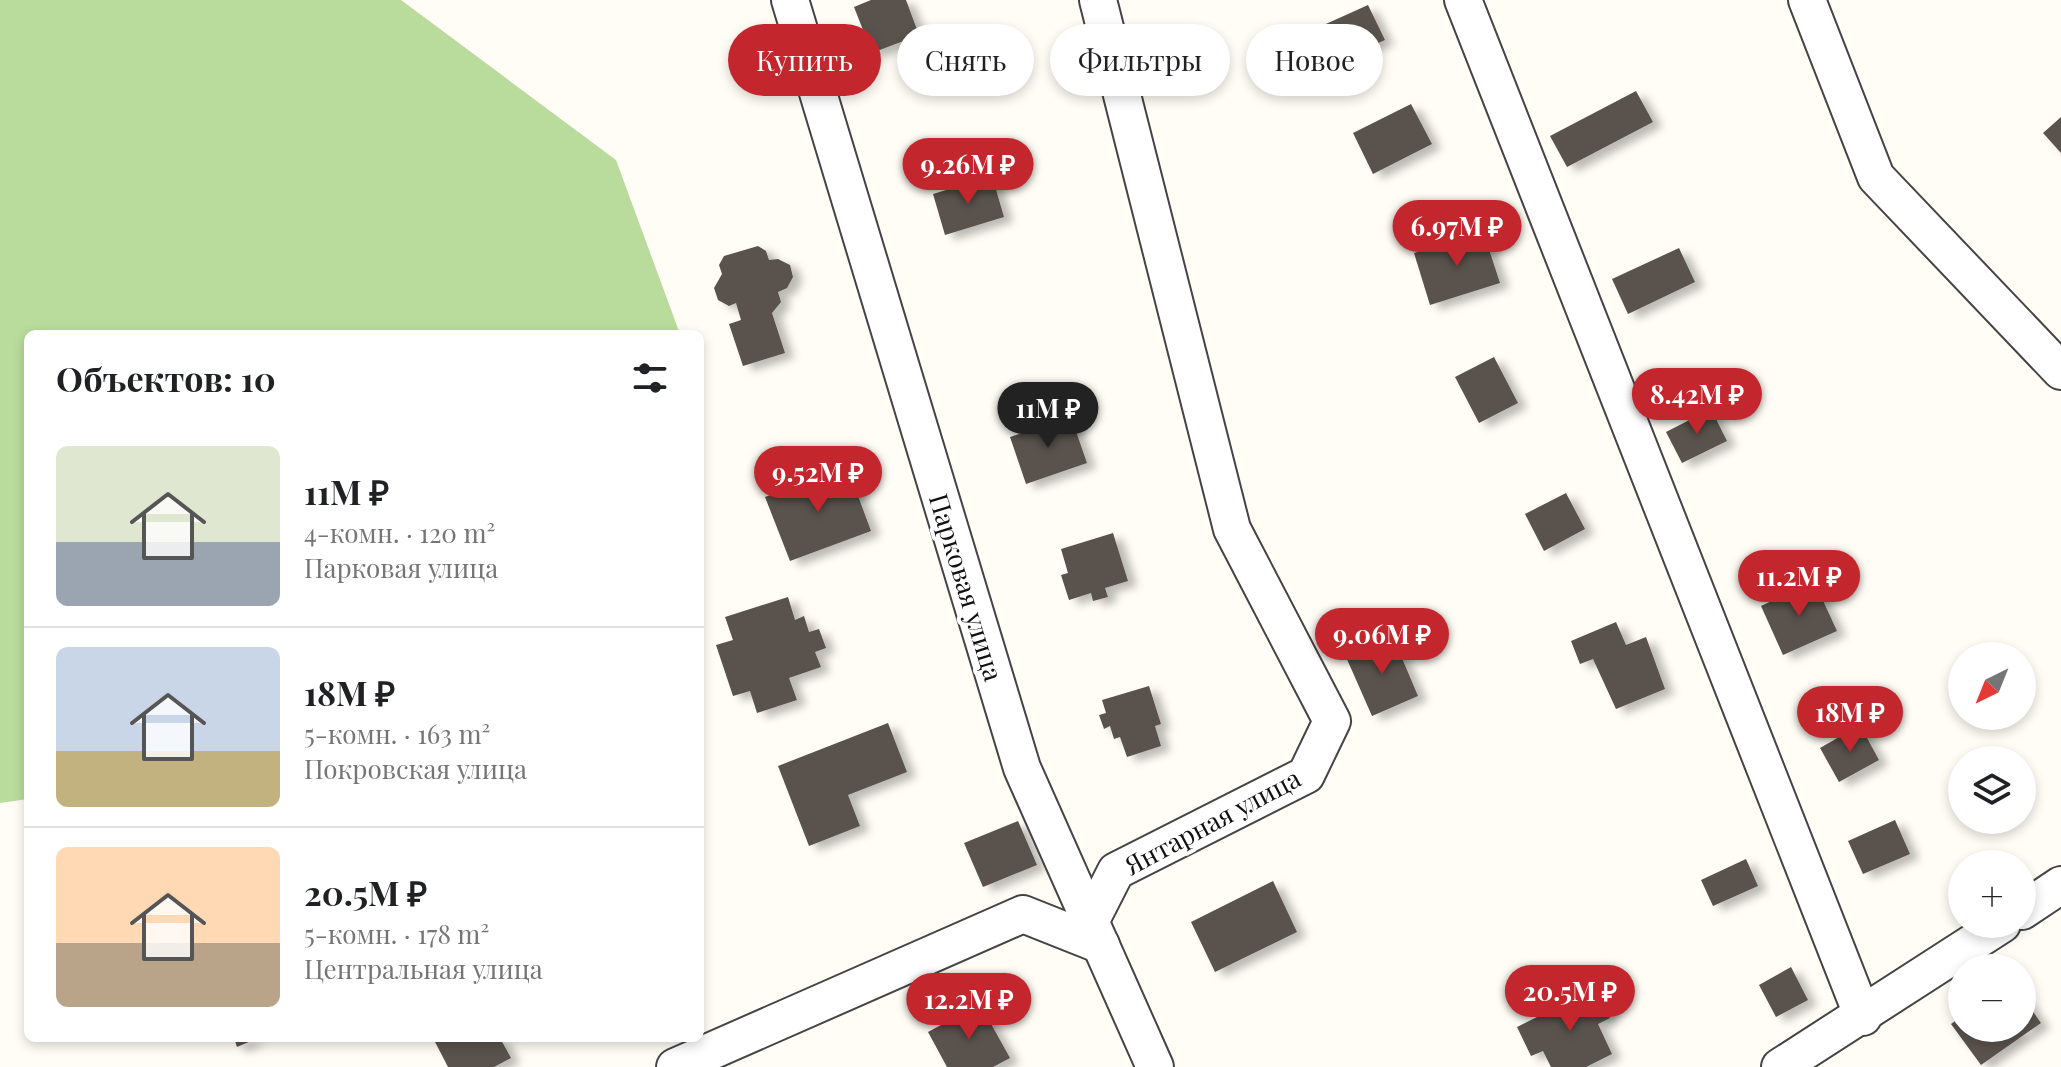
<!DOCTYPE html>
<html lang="ru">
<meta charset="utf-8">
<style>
:root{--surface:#fff;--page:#f6f6f6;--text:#202124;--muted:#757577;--line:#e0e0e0;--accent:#c4262e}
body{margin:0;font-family:"Playfair Display",serif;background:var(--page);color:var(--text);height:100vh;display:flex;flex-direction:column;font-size:30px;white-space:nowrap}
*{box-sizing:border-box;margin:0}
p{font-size:26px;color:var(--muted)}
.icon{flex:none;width:44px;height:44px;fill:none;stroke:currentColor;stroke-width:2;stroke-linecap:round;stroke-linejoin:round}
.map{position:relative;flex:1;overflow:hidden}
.details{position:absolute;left:24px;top:330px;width:680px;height:712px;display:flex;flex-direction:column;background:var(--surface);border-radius:12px;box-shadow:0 4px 12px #0003}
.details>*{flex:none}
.top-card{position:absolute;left:728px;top:24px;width:760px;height:72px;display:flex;gap:16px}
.needle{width:52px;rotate:223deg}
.tools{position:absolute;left:1948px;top:642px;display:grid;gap:16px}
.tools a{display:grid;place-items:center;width:88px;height:88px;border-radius:50%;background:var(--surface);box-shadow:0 4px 12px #0003;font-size:40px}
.price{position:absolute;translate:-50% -68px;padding:0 18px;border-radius:28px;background:var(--accent);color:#fff;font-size:26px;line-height:52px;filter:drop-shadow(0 2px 4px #0008)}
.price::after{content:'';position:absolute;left:50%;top:48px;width:24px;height:18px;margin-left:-12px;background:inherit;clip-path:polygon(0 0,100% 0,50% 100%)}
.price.on{background:#222;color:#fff}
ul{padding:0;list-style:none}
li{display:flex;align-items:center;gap:24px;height:200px;padding:0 32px}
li+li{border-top:2px solid var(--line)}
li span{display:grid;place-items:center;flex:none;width:224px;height:160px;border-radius:12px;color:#555}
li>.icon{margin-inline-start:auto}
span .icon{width:96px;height:96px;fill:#fffc;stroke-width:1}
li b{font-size:34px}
h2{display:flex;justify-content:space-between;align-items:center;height:96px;padding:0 32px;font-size:34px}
.tag{padding:0 28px;border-radius:36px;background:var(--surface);box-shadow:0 4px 12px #0003;font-size:28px;line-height:72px}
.tag.on{background:var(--accent);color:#fff}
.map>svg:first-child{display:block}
.forest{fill:#b9dc9c}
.building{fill:#5a524d;filter:url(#shadow)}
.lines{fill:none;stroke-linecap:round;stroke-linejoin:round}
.street-casing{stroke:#444;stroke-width:40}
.street{stroke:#fff;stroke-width:36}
.labels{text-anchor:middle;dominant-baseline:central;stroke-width:8;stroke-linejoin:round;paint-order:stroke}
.street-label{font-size:26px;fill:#111;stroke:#fff}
</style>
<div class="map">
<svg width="2061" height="1067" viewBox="0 0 2061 1067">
<defs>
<filter id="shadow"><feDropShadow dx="9" dy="5" stdDeviation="4" flood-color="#0004"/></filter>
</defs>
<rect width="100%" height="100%" fill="#fffdf5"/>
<!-- forest -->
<path class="forest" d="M 0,0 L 401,0 L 616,160 L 680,334 L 28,334 L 28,799 L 0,803 Z"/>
<!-- building -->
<g class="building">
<path d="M 871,0 L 906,0 L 919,35 L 872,53 L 854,7 Z"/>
<path d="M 1368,5 L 1385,40 L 1333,63 L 1317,28 Z"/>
<path d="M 1636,91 L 1653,122 L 1567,167 L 1550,136 Z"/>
<path d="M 1411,104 L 1432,144 L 1373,174 L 1353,133 Z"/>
<path d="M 2061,117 L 2061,153 L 2043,133 Z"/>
<path d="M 992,176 L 1004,217 L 945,235 L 933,194 Z"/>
<path d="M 1483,231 L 1500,283 L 1430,305 L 1414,253 Z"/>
<path d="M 758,246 L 766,251 L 769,260 L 778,259 L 790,265 L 793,277 L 787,288 L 778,292 L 781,302 L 772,313 L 785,353 L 743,366 L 729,324 L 741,320 L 736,303 L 729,306 L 718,300 L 714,288 L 722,274 L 719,265 L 724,256 Z"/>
<path d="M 1679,248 L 1695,282 L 1628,314 L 1612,279 Z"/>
<path d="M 1494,357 L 1518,403 L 1479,423 L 1455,377 Z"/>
<path d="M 1711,409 L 1727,441 L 1682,463 L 1666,432 Z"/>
<path d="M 1071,417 L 1087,463 L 1026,484 L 1010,437 Z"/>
<path d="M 847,466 L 871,531 L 790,561 L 765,497 Z"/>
<path d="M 1566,493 L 1585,529 L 1544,551 L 1525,514 Z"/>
<path d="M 1113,533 L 1128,581 L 1105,588 L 1108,597 L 1093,601 L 1091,593 L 1069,600 L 1061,575 L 1068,573 L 1061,549 Z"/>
<path d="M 1814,581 L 1837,631 L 1783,655 L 1761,606 Z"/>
<path d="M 788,597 L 795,620 L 804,616 L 809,632 L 819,629 L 826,648 L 815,652 L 821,667 L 789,678 L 797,700 L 757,713 L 750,691 L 733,696 L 716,645 L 733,640 L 725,617 Z"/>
<path d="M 1616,622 L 1626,645 L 1646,637 L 1665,689 L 1616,709 L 1593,659 L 1580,664 L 1571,641 Z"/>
<path d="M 1393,637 L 1418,696 L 1372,716 L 1346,657 Z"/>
<path d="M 1149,686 L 1161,724 L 1155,726 L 1161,746 L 1127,757 L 1120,737 L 1114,739 L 1110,726 L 1104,729 L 1099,715 L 1106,713 L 1102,700 Z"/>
<path d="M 888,723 L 907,772 L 848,795 L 860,826 L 809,846 L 778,766 Z"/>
<path d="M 1860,725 L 1879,760 L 1839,782 L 1820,748 Z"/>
<path d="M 1895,820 L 1910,854 L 1863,874 L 1848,841 Z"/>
<path d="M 1018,821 L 1037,865 L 983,887 L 964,843 Z"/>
<path d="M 1746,859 L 1758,886 L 1713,906 L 1701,880 Z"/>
<path d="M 1273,881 L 1297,932 L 1215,972 L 1191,922 Z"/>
<path d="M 1791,967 L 1808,1000 L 1776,1017 L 1759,985 Z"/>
<path d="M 1595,988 L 1610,1018 L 1598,1024 L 1612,1054 L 1586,1067 L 1551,1067 L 1543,1051 L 1531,1056 L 1517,1027 Z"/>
<path d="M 2022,996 L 2041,1023 L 1981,1065 L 1951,1024 L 1962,1016 L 1962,1028 L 2022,1028 Z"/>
<path d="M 980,1004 L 1010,1058 L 993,1067 L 947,1067 L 928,1032 Z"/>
<path d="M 234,1038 L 258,1038 L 237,1047 Z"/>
<path d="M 433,1038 L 500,1038 L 511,1058 L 494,1067 L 448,1067 Z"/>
</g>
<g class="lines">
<defs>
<g id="street">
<path d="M 790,0 L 1022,768 L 1155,1067"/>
<path d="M 1463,0 L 1863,1017"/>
<path d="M 1807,0 L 1876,177 L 2061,371"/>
<path d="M 2022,911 L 2061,885"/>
<path d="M 1090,922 L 1116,871 L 1306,775 L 1332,721 L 1232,529 L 1098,0"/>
<path d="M 675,1067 L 1023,914 L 1101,945"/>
<path d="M 1780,1067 L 2002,924"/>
</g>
</defs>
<!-- street casing -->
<use href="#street" class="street-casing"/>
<!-- street -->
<use href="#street" class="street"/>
</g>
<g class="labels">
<!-- street labels -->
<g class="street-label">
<text transform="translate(967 587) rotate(73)">Парковая улица</text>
<text transform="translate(1212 821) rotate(-28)">Янтарная улица</text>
</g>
</g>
</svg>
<div class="tools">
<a><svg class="needle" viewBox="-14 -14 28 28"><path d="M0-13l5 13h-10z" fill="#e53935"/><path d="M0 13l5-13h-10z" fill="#757577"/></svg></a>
<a><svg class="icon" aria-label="layers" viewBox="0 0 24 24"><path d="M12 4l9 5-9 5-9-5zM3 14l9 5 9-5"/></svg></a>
<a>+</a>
<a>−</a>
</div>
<b class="price" style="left:968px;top:206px">9.26M ₽</b>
<b class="price" style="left:1457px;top:268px">6.97M ₽</b>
<b class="price" style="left:1697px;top:436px">8.42M ₽</b>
<b class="price on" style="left:1048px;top:450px">11M ₽</b>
<b class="price" style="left:818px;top:514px">9.52M ₽</b>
<b class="price" style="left:1799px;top:618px">11.2M ₽</b>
<b class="price" style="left:1382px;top:676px">9.06M ₽</b>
<b class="price" style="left:1850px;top:754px">18M ₽</b>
<b class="price" style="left:1570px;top:1033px">20.5M ₽</b>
<b class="price" style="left:969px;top:1041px">12.2M ₽</b>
<div class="top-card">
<a class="tag on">Купить</a>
<a class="tag">Снять</a>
<a class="tag">Фильтры</a>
<a class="tag">Новое</a>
</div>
<section class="details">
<h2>Объектов: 10<svg class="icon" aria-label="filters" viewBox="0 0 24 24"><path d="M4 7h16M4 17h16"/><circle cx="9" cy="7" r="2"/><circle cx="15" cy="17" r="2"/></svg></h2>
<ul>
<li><span style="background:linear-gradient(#dfe7d0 60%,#9aa5b1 0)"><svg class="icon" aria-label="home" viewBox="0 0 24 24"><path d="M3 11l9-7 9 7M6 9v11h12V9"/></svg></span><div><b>11M ₽</b><p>4-комн. · 120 m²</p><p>Парковая улица</p></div></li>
<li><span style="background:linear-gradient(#c9d6e8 65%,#c2b280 0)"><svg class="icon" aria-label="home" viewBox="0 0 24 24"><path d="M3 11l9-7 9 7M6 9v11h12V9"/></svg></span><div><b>18M ₽</b><p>5-комн. · 163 m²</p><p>Покровская улица</p></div></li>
<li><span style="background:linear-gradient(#ffd9b3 60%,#b9a48a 0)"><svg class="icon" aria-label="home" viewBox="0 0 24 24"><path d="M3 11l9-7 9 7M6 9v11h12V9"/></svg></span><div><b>20.5M ₽</b><p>5-комн. · 178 m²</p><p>Центральная улица</p></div></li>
</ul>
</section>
</div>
